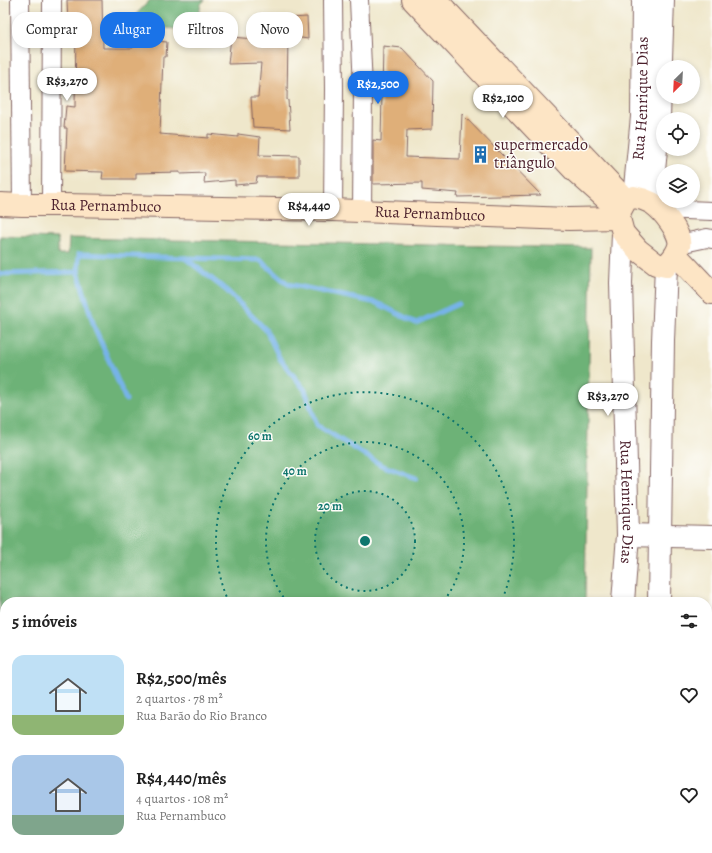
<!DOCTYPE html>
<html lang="pt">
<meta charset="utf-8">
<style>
:root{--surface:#fff;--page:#f6f6f6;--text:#222;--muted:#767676;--accent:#1a73e8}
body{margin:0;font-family:Alegreya,serif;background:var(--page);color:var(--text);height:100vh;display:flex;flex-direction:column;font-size:15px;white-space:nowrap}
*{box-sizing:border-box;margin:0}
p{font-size:13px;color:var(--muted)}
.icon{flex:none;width:22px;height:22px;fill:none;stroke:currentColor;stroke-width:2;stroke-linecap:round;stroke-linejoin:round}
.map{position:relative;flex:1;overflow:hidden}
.sheet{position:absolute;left:0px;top:597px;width:712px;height:256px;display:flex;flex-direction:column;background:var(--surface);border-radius:16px 16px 0 0;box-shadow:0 2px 6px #0003}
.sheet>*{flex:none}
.banner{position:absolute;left:12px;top:12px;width:400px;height:36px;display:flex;gap:8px}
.needle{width:26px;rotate:204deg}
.tools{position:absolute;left:656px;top:60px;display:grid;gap:8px}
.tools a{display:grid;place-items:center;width:44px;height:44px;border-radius:50%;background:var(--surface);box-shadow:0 2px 6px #0003;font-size:20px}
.price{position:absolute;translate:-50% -34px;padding:0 9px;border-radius:14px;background:#fff;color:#222;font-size:13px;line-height:26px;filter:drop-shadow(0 1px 2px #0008)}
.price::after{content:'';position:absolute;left:50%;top:24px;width:12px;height:9px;margin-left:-6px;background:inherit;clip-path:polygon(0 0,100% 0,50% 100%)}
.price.current{background:var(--accent);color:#fff}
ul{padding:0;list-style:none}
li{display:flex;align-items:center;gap:12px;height:100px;padding:0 12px}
li span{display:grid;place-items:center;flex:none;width:112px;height:80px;border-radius:12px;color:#555}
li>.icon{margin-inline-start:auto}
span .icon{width:48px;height:48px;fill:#fffc;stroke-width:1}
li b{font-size:17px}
h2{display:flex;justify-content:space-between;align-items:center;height:48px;padding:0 12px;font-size:17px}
.chip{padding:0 14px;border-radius:16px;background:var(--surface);box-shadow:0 2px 6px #0003;font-size:14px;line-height:36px}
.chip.current{background:var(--accent);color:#fff}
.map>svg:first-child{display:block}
.forest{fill:#6db277;stroke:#5c6851}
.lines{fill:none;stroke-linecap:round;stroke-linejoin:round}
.stream{stroke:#76b3e8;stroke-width:5}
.building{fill:#dfaf79}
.minor-casing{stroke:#846563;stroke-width:20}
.tertiary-casing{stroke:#846563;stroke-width:24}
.secondary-casing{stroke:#846563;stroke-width:24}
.minor{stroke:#fff;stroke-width:18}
.tertiary{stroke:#fff;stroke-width:22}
.secondary{stroke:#fde5c5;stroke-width:22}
.ring{fill:none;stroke:#0f766e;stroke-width:2;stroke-dasharray:2 4}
.labels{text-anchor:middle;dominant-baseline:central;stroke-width:3;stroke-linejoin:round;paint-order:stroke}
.street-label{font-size:16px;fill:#4a1f2b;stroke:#fdfcf7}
.poi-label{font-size:16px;fill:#4a1f2b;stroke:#fdfcf7;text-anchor:start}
.centre{fill:#0f766e;stroke:#fdfcf7;stroke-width:2}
.ring-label{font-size:12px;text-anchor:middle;font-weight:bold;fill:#0f766e;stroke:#fdfcf7;stroke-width:3;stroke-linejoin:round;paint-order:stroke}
</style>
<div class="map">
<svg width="712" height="853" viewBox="0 0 712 853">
<rect width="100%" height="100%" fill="#fdfcf7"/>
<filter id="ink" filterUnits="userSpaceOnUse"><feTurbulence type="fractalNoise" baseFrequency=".025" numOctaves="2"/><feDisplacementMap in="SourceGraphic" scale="8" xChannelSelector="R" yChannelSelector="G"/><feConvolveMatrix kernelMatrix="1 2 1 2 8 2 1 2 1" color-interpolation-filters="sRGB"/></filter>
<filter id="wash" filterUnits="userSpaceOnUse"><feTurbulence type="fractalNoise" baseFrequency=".012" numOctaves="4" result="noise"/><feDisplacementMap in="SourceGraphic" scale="16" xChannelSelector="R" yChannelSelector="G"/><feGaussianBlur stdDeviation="0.9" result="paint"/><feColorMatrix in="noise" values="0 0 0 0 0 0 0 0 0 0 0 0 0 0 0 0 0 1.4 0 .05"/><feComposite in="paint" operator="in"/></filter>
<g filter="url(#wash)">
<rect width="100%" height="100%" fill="#efe7cb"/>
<!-- forest -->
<g class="forest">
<path d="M 150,0 L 205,0 L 201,4 L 199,14 L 175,29 L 149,26 L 120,31 Z"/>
<path d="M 0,236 L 58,238 L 58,254 L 68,254 L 69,238 L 591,248 L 585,602 L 5,602 L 5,848 L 581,848 L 581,853 L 0,853 Z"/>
</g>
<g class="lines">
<!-- stream -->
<g class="stream">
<path d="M 185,258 L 226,290 L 266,330 L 280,359 L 305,390 L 317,425 L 381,465 L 416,478"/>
<path d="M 0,274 L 78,272"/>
<path d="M 126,400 L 94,326 L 78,272 L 79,254 L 185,258 L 260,260 L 288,284 L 377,303 L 416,323 L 458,304"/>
</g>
</g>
<g id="blocks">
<!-- building -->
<g class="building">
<path d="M 67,0 L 102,0 L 103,48 L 133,48 L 132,39 L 167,42 L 166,57 L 163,57 L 160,134 L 208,138 L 208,134 L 238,137 L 238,134 L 260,137 L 259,155 L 299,156 L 299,177 L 257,177 L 256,183 L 235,185 L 235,180 L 204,183 L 205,173 L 180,174 L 180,172 L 136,173 L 136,179 L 102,179 L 103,172 L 65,171 L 67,128 L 64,128 L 66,106 L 75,107 L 76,28 L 68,28 Z"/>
<path d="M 307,17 L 308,39 L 288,36 L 287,100 L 288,100 L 290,129 L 253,127 L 251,97 L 258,97 L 261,63 L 228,64 L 231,37 L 277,41 L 272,19 Z"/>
<path d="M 383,46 L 402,48 L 433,81 L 432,129 L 407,130 L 406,157 L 460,159 L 462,114 L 541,195 L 457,197 L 458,193 L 422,190 L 422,183 L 373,184 L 373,140 L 381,141 Z"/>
</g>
</g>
</g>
<g filter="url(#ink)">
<use href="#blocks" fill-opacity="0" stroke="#846563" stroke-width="1"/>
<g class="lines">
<defs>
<g id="minor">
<path d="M 20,0 L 22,205"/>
<path d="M 333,0 L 334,89 L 333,210"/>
<path d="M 359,0 L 363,88 L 362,211"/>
<path d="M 51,205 L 52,0"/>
<path d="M 659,209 L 712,211"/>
<path d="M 679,244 L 707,238 L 712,239"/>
</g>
<g id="tertiary">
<path id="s1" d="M 634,197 L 642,117 L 643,0"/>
<path d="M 651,202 L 659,118 L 663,0"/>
<path id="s2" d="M 623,233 L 621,283 L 628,535 L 623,602"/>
<path d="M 628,535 L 712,537"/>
<path d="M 659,602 L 663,341 L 666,266"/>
<path d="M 632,848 L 634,853"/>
</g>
<g id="secondary">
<path d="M 413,0 L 575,171 L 620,211"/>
<path d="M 436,0 L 624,198"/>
<path d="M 634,197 C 640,198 646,200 652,203 C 662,210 682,233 679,246 C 677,255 672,259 666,266 L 656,264 L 638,250 L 623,233 L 619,218 L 620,211 L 626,200 Z"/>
<path id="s3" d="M 0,204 L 22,205 L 64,205 L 333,210 L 569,219 L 619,218"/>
<path d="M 676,255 L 712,293"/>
</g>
</defs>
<!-- minor casing -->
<use href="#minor" class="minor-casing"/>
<!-- tertiary casing -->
<use href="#tertiary" class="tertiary-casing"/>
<!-- secondary casing -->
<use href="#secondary" class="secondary-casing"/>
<!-- minor -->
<use href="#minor" class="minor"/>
<!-- tertiary -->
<use href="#tertiary" class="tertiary"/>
<!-- secondary -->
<use href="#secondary" class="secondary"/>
</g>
</g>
<!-- distance rings -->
<circle cx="365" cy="541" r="50" fill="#0f766e" fill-opacity=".12"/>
<g class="ring">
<circle cx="365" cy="541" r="50"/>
<path d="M287 602A99 99 0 1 1 443 602"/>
<path d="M229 602A149 149 0 1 1 501 602"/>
</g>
<!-- icons -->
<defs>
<symbol id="building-bare" viewBox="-9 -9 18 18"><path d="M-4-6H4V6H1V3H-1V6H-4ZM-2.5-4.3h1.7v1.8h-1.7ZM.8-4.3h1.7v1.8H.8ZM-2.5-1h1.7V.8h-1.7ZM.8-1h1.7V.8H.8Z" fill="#1f6fb2" stroke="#fdfcf7" stroke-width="2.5" paint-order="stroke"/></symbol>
</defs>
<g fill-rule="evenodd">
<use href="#building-bare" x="468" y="142" width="25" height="25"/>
</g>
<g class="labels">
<!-- street labels -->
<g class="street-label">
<text stroke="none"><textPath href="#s1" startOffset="99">Rua Henrique Dias</textPath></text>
<text stroke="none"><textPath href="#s3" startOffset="106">Rua Pernambuco</textPath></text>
<text stroke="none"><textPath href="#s3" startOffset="430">Rua Pernambuco</textPath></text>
<text stroke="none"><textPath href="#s2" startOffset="269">Rua Henrique Dias</textPath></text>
</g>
<!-- poi labels -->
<g class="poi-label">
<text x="494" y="145">supermercado<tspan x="494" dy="18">triângulo</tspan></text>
</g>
</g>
<circle cx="365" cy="541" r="6" class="centre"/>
<g class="ring-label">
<text x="260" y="440">60 m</text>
<text x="295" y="475">40 m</text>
<text x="330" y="510">20 m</text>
</g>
</svg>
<div class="tools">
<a><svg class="needle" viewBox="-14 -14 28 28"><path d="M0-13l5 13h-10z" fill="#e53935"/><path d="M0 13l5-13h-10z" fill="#767676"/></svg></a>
<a><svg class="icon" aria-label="locate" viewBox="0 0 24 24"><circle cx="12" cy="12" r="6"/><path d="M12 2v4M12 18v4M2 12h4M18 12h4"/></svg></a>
<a><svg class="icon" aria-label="layers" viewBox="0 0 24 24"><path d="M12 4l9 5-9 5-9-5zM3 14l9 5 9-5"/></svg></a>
</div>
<b class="price" style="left:67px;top:102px">R$3,270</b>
<b class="price current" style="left:378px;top:105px">R$2,500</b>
<b class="price" style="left:503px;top:119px">R$2,100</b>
<b class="price" style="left:309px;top:227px">R$4,440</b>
<b class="price" style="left:608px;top:417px">R$3,270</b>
<div class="banner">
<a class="chip">Comprar</a>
<a class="chip current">Alugar</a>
<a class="chip">Filtros</a>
<a class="chip">Novo</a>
</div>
<section class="sheet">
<h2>5 imóveis<svg class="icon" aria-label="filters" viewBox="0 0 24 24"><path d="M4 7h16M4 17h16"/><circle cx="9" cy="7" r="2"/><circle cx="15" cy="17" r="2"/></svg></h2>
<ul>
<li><span style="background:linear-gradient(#bfe0f5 75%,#8fb573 0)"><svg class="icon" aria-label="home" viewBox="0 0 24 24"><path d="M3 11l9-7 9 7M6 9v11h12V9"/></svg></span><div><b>R$2,500/mês</b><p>2 quartos · 78 m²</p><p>Rua Barão do Rio Branco</p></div><svg class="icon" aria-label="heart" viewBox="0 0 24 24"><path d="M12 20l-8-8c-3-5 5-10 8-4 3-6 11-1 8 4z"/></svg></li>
<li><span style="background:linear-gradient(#a9c7e8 75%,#7fa58c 0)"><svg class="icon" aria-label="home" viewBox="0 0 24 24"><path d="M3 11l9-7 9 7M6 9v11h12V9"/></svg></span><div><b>R$4,440/mês</b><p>4 quartos · 108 m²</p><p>Rua Pernambuco</p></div><svg class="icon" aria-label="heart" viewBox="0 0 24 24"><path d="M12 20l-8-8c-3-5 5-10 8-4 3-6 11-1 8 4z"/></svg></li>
</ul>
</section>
</div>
